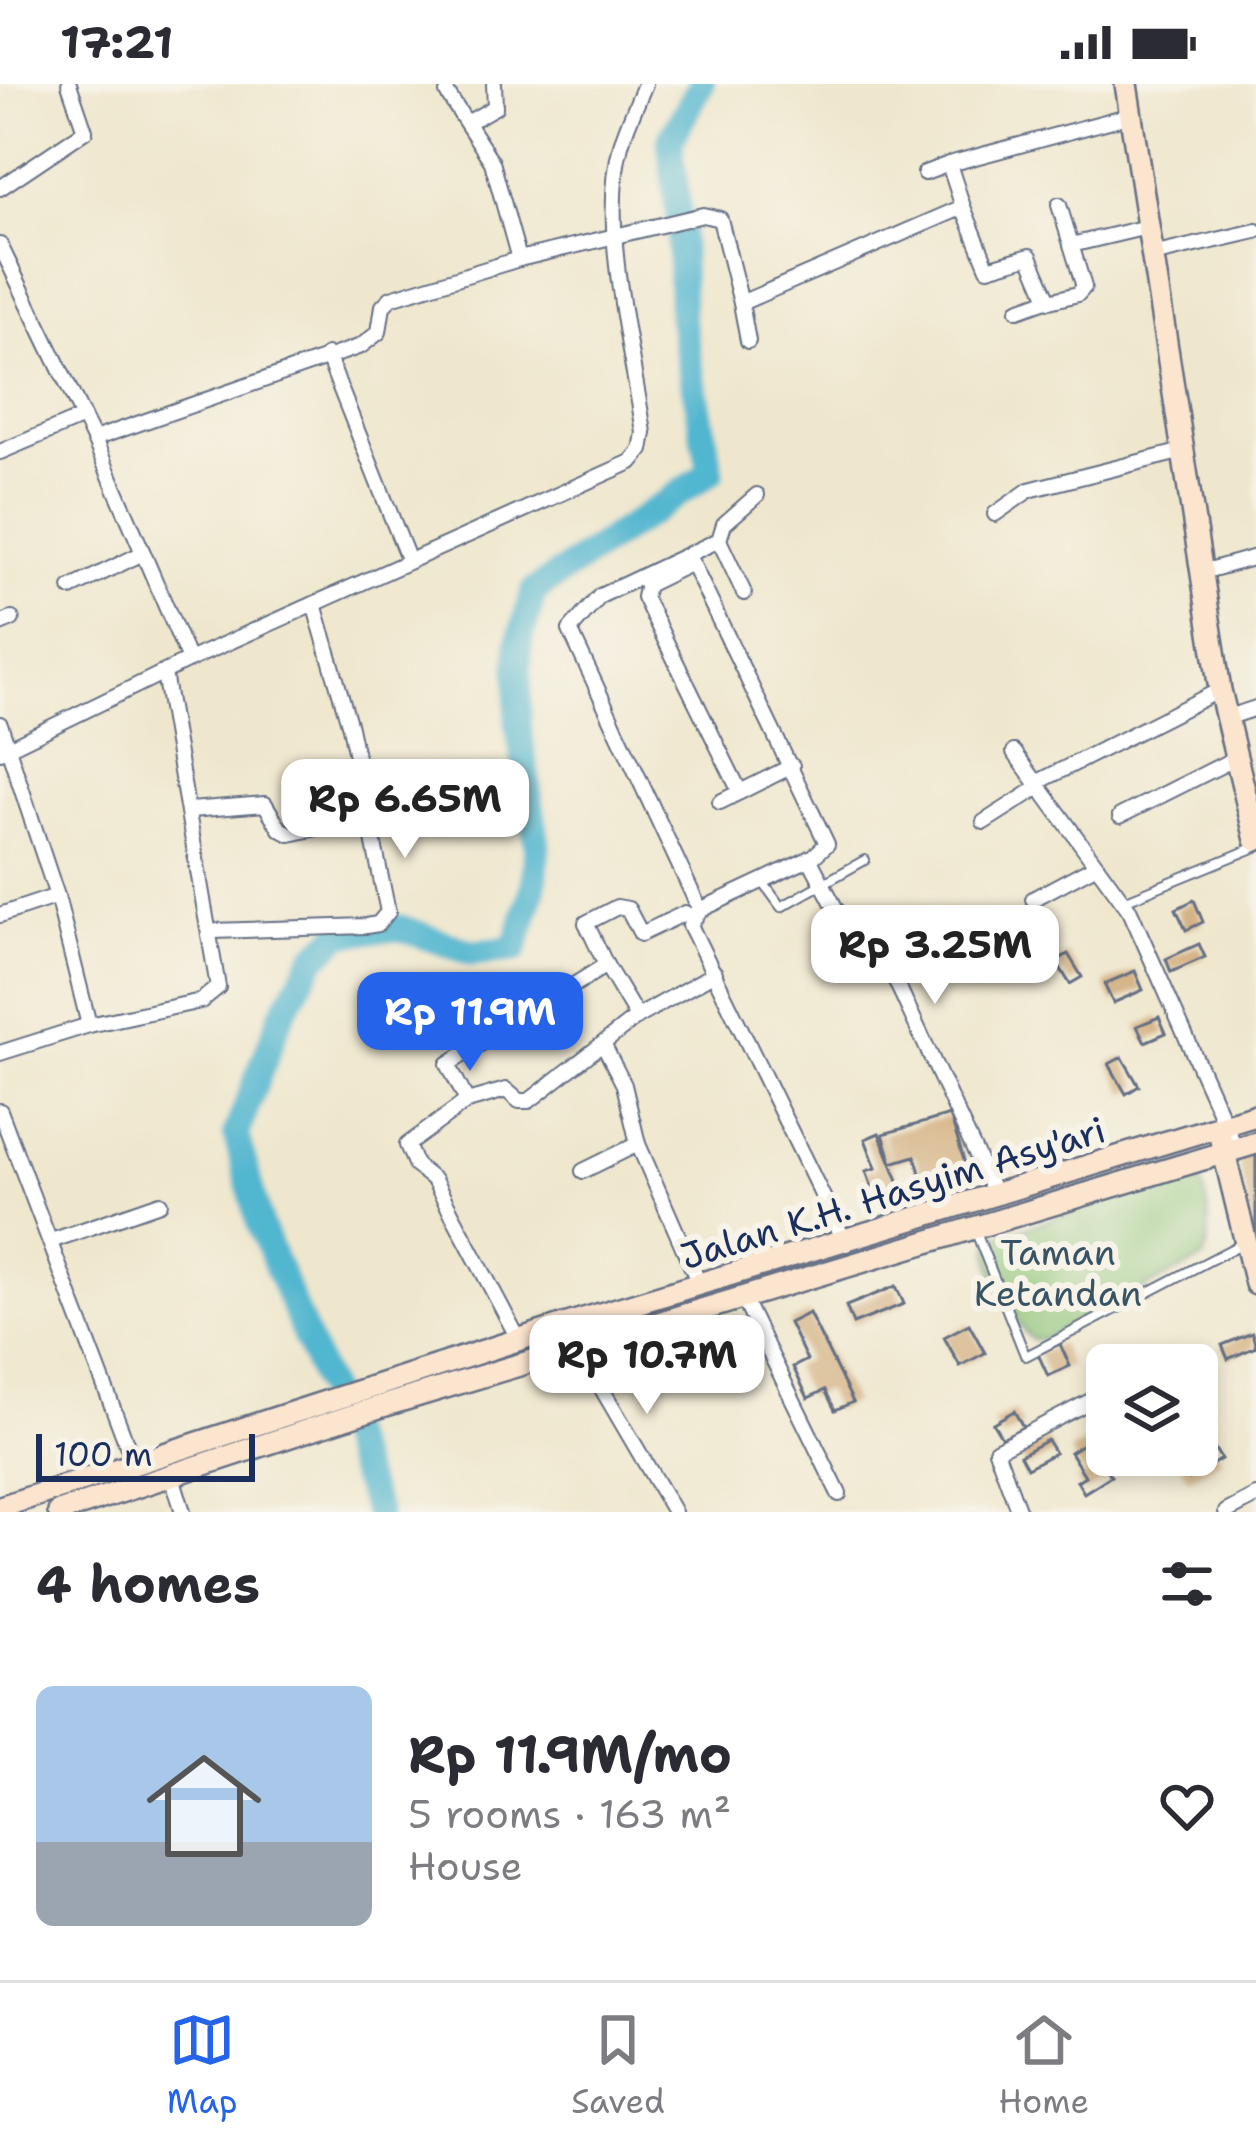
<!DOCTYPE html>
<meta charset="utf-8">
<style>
:root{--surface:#fff;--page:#f2f2f3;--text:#2b2b33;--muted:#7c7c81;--line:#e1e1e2;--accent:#2563eb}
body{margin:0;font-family:"Shantell Sans",sans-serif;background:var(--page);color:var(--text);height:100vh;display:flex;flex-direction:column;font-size:45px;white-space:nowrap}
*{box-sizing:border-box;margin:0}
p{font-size:39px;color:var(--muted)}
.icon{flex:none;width:66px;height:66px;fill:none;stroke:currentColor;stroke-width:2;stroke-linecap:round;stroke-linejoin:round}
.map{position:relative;height:1428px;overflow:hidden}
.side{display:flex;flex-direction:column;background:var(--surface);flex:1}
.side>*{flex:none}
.tools{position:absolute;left:1086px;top:1260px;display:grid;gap:24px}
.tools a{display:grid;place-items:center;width:132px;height:132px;border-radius:18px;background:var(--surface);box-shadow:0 6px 18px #0003;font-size:60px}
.scale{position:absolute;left:36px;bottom:30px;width:219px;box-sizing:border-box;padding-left:12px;border:6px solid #1b2f5e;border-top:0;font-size:33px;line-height:42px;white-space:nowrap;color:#1b2f5e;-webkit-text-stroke:9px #f7f3e8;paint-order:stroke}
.price{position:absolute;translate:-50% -102px;padding:0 27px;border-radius:24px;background:#fff;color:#222;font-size:39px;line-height:78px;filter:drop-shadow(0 3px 6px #0008)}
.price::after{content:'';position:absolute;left:50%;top:72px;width:36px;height:27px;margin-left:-18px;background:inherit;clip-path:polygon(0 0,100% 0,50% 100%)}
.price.current{background:var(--accent);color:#fff}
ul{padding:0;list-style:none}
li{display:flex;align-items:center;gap:36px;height:300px;padding:0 36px}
li span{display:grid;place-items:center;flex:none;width:336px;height:240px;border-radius:18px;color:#555}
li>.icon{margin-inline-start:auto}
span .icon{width:144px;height:144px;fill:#fffc;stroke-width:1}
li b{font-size:51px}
h2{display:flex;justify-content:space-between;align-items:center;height:144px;padding:0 36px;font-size:51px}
.status{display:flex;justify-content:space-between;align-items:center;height:84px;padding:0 60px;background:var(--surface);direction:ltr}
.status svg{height:33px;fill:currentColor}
.tabs{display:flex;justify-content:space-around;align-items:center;height:168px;border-top:3px solid var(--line);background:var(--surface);font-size:33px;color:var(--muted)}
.tabs a{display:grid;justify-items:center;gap:6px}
.tabs .current{color:var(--accent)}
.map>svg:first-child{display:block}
.green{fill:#8dc478;stroke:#547a6b;stroke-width:3}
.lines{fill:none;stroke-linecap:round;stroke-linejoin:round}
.river{stroke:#51b6cf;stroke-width:27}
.building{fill:#d2ad7d}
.lane-casing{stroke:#656f85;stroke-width:12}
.street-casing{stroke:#656f85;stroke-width:18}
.secondary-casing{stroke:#656f85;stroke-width:26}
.lane{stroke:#fff;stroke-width:8}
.street{stroke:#fff;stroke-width:14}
.secondary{stroke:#fce5cf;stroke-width:21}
.labels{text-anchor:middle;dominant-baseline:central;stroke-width:12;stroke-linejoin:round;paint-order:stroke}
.street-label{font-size:36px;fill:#1b2f5e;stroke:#f7f3e8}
.park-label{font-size:36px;fill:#385464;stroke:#f7f3e8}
</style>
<div class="status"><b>17:21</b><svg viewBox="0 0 49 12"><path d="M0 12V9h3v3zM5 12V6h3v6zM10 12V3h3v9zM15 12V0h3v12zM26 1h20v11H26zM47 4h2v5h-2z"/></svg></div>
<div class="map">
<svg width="1256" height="1428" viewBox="0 0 1256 1428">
<rect width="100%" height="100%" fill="#f7f3e8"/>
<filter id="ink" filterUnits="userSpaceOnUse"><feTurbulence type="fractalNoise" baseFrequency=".00833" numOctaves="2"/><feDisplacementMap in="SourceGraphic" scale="24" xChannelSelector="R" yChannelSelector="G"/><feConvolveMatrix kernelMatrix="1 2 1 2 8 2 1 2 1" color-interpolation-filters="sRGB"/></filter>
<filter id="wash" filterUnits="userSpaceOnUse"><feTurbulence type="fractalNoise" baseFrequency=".004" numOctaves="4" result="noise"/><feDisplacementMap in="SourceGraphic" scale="48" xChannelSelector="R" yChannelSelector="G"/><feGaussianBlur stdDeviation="2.7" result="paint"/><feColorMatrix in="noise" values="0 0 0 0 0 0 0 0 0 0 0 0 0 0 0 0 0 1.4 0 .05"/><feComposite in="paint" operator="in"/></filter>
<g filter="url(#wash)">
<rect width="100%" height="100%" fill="#efe7cd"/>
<!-- green -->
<path class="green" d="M 1195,1090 C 1209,1107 1213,1155 1203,1175 L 1044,1255 L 1031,1255 C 1013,1237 981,1178 992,1154 Z"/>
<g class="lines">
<!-- river -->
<path class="river" d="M 377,1428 L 260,1141 L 236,1050 L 281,932 L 314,874 L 341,849 L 401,844 L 473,869 L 515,865 L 534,802 L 537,760 L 518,639 L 519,559 L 534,507 L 711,388 L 681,233 L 680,144 L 670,57 L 701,0"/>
</g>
<g id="blocks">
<!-- building -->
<g class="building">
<path d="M 1194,816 L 1203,838 L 1186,846 L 1176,825 Z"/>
<path d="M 1199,860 L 1205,873 L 1171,888 L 1166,875 Z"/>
<path d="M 1068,870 L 1082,893 L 1070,900 L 1056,877 Z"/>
<path d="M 1135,887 L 1143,906 L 1113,919 L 1104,900 Z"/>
<path d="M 1159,933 L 1166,949 L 1145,958 L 1137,942 Z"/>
<path d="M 1122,973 L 1139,1002 L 1126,1010 L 1109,980 Z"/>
<path d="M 950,1031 L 966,1083 L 922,1096 L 915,1072 L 892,1079 L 883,1050 Z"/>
<path d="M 879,1049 L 901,1104 L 876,1114 L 866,1087 L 876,1084 L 865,1055 Z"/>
<path d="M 1256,1067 L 1256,1149 L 1254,1149 L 1237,1073 Z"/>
<path d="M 896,1202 L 904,1220 L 853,1240 L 846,1222 Z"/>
<path d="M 809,1229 L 853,1318 L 835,1326 L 825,1306 L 808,1314 L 793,1283 L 807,1276 L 789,1239 Z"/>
<path d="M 969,1240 L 985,1269 L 960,1282 L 944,1253 Z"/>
<path d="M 1252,1249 L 1256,1263 L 1228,1275 L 1222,1261 Z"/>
<path d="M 1060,1260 L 1070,1282 L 1048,1292 L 1038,1270 Z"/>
<path d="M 1014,1327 L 1023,1343 L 1002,1354 L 993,1339 Z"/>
<path d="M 1208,1354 L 1221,1375 L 1189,1395 L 1178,1376 L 1197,1371 L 1197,1360 Z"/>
<path d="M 1047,1356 L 1055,1369 L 1027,1384 L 1020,1371 Z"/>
<path d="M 1086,1358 L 1111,1392 L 1084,1409 L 1077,1397 L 1085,1392 L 1070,1368 Z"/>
</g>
</g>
</g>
<g filter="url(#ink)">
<use href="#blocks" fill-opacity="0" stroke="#656f85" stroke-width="3"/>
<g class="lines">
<defs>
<g id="lane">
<path d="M 762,797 L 781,823 L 865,776"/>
<path d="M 1124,817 L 1256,763"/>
<path d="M 975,1146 L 1025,1271"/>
<path d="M 1026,1272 L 1243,1159"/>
</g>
<g id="street">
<path d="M 447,9 L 492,78 L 519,175"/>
<path d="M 467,39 L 495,23 L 494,0"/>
<path d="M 925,89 L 949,80"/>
<path d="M 0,104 L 85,47 L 69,0"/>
<path d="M 963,123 L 988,184 L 1030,172 L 1049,217 L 1078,210 L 1084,203 L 1059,121"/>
<path d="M 0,161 L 83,333 L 0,368"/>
<path d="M 1071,161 L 1147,143"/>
<path d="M 1152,171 L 1256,147"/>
<path d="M 741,219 L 748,257"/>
<path d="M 1018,226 L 1046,216"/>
<path d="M 327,271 L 409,477"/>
<path d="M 83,333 L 94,355 L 361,262 L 379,248 L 383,222 L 391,214 L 519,175 L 703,131 L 720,135 L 741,219 L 963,123 L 949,80 L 1131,31"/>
<path d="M 94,355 L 189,576"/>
<path d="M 757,411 L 724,440 L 719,456 L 600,512 L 570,546 L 700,826 L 690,841 L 846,1160"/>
<path d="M 995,430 L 1029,406 L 1183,367"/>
<path d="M 719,456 L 744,509"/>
<path d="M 1202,488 L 1256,473"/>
<path d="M 71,504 L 143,469"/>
<path d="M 0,540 L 12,535"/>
<path d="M 1226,634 L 1256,624"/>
<path d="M 0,640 L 57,812 L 89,941"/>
<path d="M 0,668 L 189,576 L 631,378 L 641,366 L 644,349 C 632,265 599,143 621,61 C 627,40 637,20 645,0"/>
<path d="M 1014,668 L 1130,827 L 1236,1065"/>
<path d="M 1036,699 L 1220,606"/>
<path d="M 720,718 L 792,682"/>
<path d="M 190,726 L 265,720 L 280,745 L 290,750 L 369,732"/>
<path d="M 1120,732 L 1236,674"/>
<path d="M 984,738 L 1039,703"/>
<path d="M 809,774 L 850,852 L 867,850 L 882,867 L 996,1113"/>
<path d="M 1033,815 L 1093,783"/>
<path d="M 700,826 L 813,773 L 827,760 L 692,479 L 647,501 L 644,513 L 740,708"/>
<path d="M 0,831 L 57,812"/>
<path d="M 212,847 L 366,842 L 378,840 L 388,828 L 350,643 L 314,520"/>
<path d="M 606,881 L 637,933 L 715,889"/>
<path d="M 603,960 L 624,1001 L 638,1060"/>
<path d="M 0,969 L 89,941 L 201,917 L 218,903 L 164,589"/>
<path d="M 467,1017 L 448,980 L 606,881 L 586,839 L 617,823 L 628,825 L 641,850 L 685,829 L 691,833"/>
<path d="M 0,1027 L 135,1382"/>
<path d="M 583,1087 L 638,1060 L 700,1202"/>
<path d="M 51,1157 L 160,1119"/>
<path d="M 743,1214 L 839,1410"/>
<path d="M 519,1256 L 434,1096 L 416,1082 L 407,1061 L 467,1017 L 506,1006 L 519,1017 L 529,1017 L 637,933"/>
<path d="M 578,1264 L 674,1428"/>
<path d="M 172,1392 L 183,1428"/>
<path d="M 1019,1428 L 996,1366 L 1102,1311"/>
<path d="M 1226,1428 L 1256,1412"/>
</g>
<g id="secondary">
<path d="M 1126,0 L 1220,606 L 1256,756"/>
<path d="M 1221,1056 L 1256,1200"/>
<path d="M 0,1423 L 564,1241 L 1256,1031"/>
<path d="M 59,1428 L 376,1324 L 1256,1059"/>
</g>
</defs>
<!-- lane casing -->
<use href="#lane" class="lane-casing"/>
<!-- street casing -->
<use href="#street" class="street-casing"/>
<!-- secondary casing -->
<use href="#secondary" class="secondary-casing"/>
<!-- lane -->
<use href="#lane" class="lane"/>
<!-- street -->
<use href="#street" class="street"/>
<!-- secondary -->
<use href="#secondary" class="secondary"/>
</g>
</g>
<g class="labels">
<!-- street labels -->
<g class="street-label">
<text transform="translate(893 1109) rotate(-17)">Jalan K.H. Hasyim Asy'ari</text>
</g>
<!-- park labels -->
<g class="park-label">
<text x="1058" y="1168">Taman<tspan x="1058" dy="41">Ketandan</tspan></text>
</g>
</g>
</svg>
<div class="tools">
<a><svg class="icon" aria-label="layers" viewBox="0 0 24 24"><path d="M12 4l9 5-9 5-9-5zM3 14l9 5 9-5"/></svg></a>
</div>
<div class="scale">100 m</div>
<b class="price" style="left:405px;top:777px">Rp 6.65M</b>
<b class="price" style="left:935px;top:923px">Rp 3.25M</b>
<b class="price current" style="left:470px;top:990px">Rp 11.9M</b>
<b class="price" style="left:647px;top:1333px">Rp 10.7M</b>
</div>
<section class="side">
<h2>4 homes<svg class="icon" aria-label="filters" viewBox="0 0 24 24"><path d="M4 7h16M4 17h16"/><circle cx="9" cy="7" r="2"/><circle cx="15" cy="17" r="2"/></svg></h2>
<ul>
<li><span style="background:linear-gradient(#a9c7e8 65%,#9aa5b1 0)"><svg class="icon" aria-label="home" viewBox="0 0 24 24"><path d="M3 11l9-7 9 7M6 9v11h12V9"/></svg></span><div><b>Rp 11.9M/mo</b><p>5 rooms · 163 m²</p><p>House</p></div><svg class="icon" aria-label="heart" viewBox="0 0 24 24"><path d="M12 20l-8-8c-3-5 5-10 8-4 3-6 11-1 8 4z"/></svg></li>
</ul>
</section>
<nav class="tabs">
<a class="current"><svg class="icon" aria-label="map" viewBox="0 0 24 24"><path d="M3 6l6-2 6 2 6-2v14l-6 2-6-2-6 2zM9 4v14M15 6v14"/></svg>Map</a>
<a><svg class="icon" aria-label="saved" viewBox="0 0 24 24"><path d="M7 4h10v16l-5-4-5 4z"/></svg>Saved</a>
<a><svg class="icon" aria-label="home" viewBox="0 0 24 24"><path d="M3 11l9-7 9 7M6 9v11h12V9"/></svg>Home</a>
</nav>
